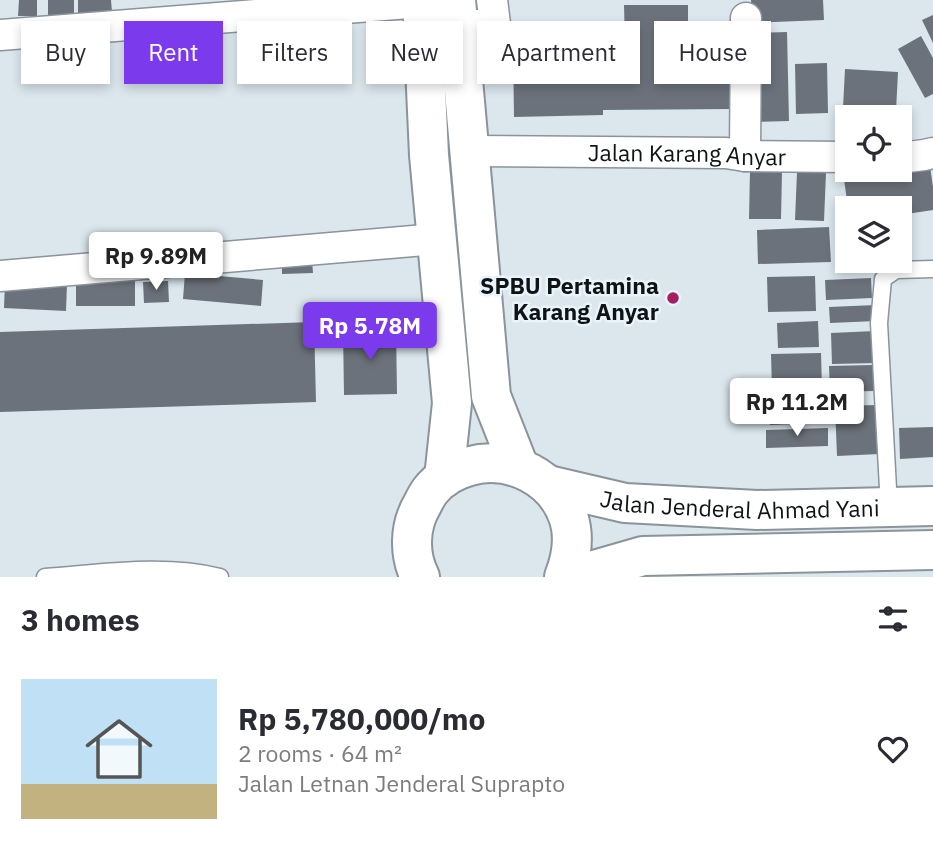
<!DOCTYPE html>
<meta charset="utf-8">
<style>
:root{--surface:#fff;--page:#f7f7f7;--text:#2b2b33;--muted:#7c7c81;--line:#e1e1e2;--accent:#7c3aed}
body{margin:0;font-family:"IBM Plex Sans",sans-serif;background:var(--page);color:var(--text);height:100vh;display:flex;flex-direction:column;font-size:26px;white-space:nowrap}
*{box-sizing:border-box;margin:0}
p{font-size:23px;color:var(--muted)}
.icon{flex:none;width:38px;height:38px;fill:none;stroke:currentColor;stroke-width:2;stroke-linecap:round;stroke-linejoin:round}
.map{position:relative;height:577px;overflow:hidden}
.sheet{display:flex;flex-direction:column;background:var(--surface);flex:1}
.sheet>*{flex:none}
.guide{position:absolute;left:21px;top:21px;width:892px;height:63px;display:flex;gap:14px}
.buttons{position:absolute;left:835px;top:105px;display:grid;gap:14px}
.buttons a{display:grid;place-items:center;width:77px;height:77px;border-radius:0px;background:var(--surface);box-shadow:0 4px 10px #0003;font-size:35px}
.price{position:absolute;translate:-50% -60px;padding:0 16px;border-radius:7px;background:#fff;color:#222;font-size:23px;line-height:46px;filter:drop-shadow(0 2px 4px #0008)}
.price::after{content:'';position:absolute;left:50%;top:42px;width:21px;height:16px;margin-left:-10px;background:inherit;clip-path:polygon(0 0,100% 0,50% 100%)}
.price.active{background:var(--accent);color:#fff}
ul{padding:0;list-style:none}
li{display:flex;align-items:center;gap:21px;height:175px;padding:0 21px}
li+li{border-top:2px solid var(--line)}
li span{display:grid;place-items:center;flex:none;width:196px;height:140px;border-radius:0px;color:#555}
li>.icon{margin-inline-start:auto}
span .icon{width:84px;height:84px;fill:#fffc;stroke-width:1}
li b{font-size:30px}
h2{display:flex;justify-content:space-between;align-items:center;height:84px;padding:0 21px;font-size:30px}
.chip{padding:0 24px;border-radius:0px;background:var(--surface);box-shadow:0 4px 10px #0003;font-size:24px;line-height:63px}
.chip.active{background:var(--accent);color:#fff}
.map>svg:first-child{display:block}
.building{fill:#6c727b}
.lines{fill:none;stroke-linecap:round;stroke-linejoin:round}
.lane-casing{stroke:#8a949a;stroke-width:19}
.street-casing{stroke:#8a949a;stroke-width:33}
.secondary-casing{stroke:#8a949a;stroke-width:42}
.lane{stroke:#fff;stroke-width:16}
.street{stroke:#fff;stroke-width:30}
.secondary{stroke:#fff;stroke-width:38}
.poi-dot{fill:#a71d61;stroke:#e8f4fa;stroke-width:2.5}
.labels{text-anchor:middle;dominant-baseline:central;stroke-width:5;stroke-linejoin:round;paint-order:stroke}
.street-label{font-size:23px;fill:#0f1316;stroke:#e8f4fa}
.poi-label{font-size:23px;font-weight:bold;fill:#0f1316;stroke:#e8f4fa;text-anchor:end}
</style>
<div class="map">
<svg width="933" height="577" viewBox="0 0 933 577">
<rect width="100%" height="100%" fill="#dbe6ed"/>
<!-- building -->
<g class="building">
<path d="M 19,0 L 37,0 L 37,16 L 18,16 Z"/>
<rect x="48" y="0" width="26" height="17"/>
<path d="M 78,0 L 111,0 L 112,12 L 78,13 Z"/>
<path d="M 751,0 L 823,0 L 824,20 L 752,23 Z"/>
<path d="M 624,5 L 688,5 L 688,47 L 730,47 L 731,109 L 603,110 L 603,115 L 514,117 L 513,44 L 601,43 L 603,69 L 603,44 L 625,45 Z"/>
<path d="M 933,15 L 933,43 L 922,20 Z"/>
<path d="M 787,32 L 789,121 L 752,122 L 750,33 Z"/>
<path d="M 921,36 L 933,58 L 933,94 L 925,98 L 898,49 Z"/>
<path d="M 827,63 L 828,113 L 796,114 L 795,64 Z"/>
<path d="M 845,69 L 898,72 L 896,111 L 843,108 Z"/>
<path d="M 900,119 L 909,119 L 910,150 L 900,150 Z"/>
<path d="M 930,166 L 933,187 L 933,210 L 900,215 L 900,208 L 848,208 L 844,179 Z"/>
<path d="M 750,170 L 782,171 L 781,219 L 749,219 Z"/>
<path d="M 797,172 L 826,173 L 824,221 L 795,220 Z"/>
<path d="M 829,227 L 831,262 L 758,264 L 757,230 Z"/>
<path d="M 282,260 L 312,260 L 313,273 L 282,274 Z"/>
<path d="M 185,273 L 263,280 L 261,306 L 183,299 Z"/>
<path d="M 815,276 L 816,311 L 768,312 L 767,277 Z"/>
<path d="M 871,278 L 872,298 L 826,300 L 825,280 Z"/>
<path d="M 76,280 L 135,281 L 135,306 L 76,306 Z"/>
<path d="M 5,281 L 67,284 L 66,311 L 4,308 Z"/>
<path d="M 168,281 L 169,302 L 144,303 L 143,282 Z"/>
<path d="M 876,305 L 876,321 L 830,323 L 829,307 Z"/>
<path d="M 818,321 L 819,347 L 778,348 L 777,323 Z"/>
<path d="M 314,322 L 316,402 L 0,412 L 0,332 Z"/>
<path d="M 396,328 L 397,394 L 344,395 L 343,329 Z"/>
<path d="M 875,331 L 876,363 L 832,364 L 831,333 Z"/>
<path d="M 821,353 L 822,389 L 772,390 L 771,354 Z"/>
<path d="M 873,365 L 874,391 L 830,392 L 829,366 Z"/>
<path d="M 821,400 L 822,423 L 770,425 L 769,402 Z"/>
<path d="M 877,405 L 879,454 L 837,456 L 835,406 Z"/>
<path d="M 933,427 L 933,457 L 900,459 L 899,428 Z"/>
<path d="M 828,428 L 828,446 L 766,448 L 766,430 Z"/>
</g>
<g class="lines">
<defs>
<g id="lane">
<path d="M 889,507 L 879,323 L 883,279 L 896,270 L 933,269"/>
<path d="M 45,577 C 102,573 164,563 220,577"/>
</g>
<g id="street">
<path d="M 458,26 L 495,24 L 492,0"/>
<path d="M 0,35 L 422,2"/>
<path id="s1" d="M 470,151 L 726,153 L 745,156 L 847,157"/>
<path d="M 745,156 L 746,18"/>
<path d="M 900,158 L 924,155 L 933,153"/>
<path d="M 0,276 L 437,239"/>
</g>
<g id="secondary">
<path d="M 422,0 L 429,155 L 452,403 L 444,478"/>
<path d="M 456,0 L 491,396 L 519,467"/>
<path id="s2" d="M 548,485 L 625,503 L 757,510 L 933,506"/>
<path d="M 420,577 C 409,555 409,527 422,505 C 424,501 427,495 430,491 C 440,478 455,470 470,466 C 511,455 556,478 569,519 C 575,539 571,559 564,577"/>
<path d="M 570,577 L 643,556 L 933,550"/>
</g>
</defs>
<!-- lane casing -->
<use href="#lane" class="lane-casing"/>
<!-- street casing -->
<use href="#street" class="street-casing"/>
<!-- secondary casing -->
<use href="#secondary" class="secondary-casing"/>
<!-- lane -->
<use href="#lane" class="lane"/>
<!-- street -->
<use href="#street" class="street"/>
<!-- secondary -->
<use href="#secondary" class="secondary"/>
</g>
<!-- markers -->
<circle class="poi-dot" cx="673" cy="298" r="7"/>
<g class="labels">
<!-- street labels -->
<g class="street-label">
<text stroke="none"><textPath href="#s1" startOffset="217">Jalan Karang Anyar</textPath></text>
<text stroke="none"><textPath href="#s2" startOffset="194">Jalan Jenderal Ahmad Yani</textPath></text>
</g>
<!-- poi labels -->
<g class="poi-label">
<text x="659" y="285">SPBU Pertamina<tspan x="659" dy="26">Karang Anyar</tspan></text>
</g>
</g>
</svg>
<div class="buttons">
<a><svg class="icon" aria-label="locate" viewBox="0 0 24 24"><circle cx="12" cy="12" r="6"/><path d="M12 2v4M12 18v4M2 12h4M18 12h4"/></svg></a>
<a><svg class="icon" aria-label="layers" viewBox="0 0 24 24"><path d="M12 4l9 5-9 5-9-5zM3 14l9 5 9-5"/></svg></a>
</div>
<b class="price" style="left:156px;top:292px">Rp 9.89M</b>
<b class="price active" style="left:370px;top:362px">Rp 5.78M</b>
<b class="price" style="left:797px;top:438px">Rp 11.2M</b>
<div class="guide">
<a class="chip">Buy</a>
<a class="chip active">Rent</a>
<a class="chip">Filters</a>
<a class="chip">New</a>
<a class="chip">Apartment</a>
<a class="chip">House</a>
</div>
</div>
<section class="sheet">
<h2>3 homes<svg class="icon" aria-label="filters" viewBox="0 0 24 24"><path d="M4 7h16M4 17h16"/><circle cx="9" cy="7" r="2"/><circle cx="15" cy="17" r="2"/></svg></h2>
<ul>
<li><span style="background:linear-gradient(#bfe0f5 75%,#c2b280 0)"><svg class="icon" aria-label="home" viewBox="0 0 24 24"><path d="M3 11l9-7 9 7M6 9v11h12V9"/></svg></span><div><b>Rp 5,780,000/mo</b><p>2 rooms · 64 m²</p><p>Jalan Letnan Jenderal Suprapto</p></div><svg class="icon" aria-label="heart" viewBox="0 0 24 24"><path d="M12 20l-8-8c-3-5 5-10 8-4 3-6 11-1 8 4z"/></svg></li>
</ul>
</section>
